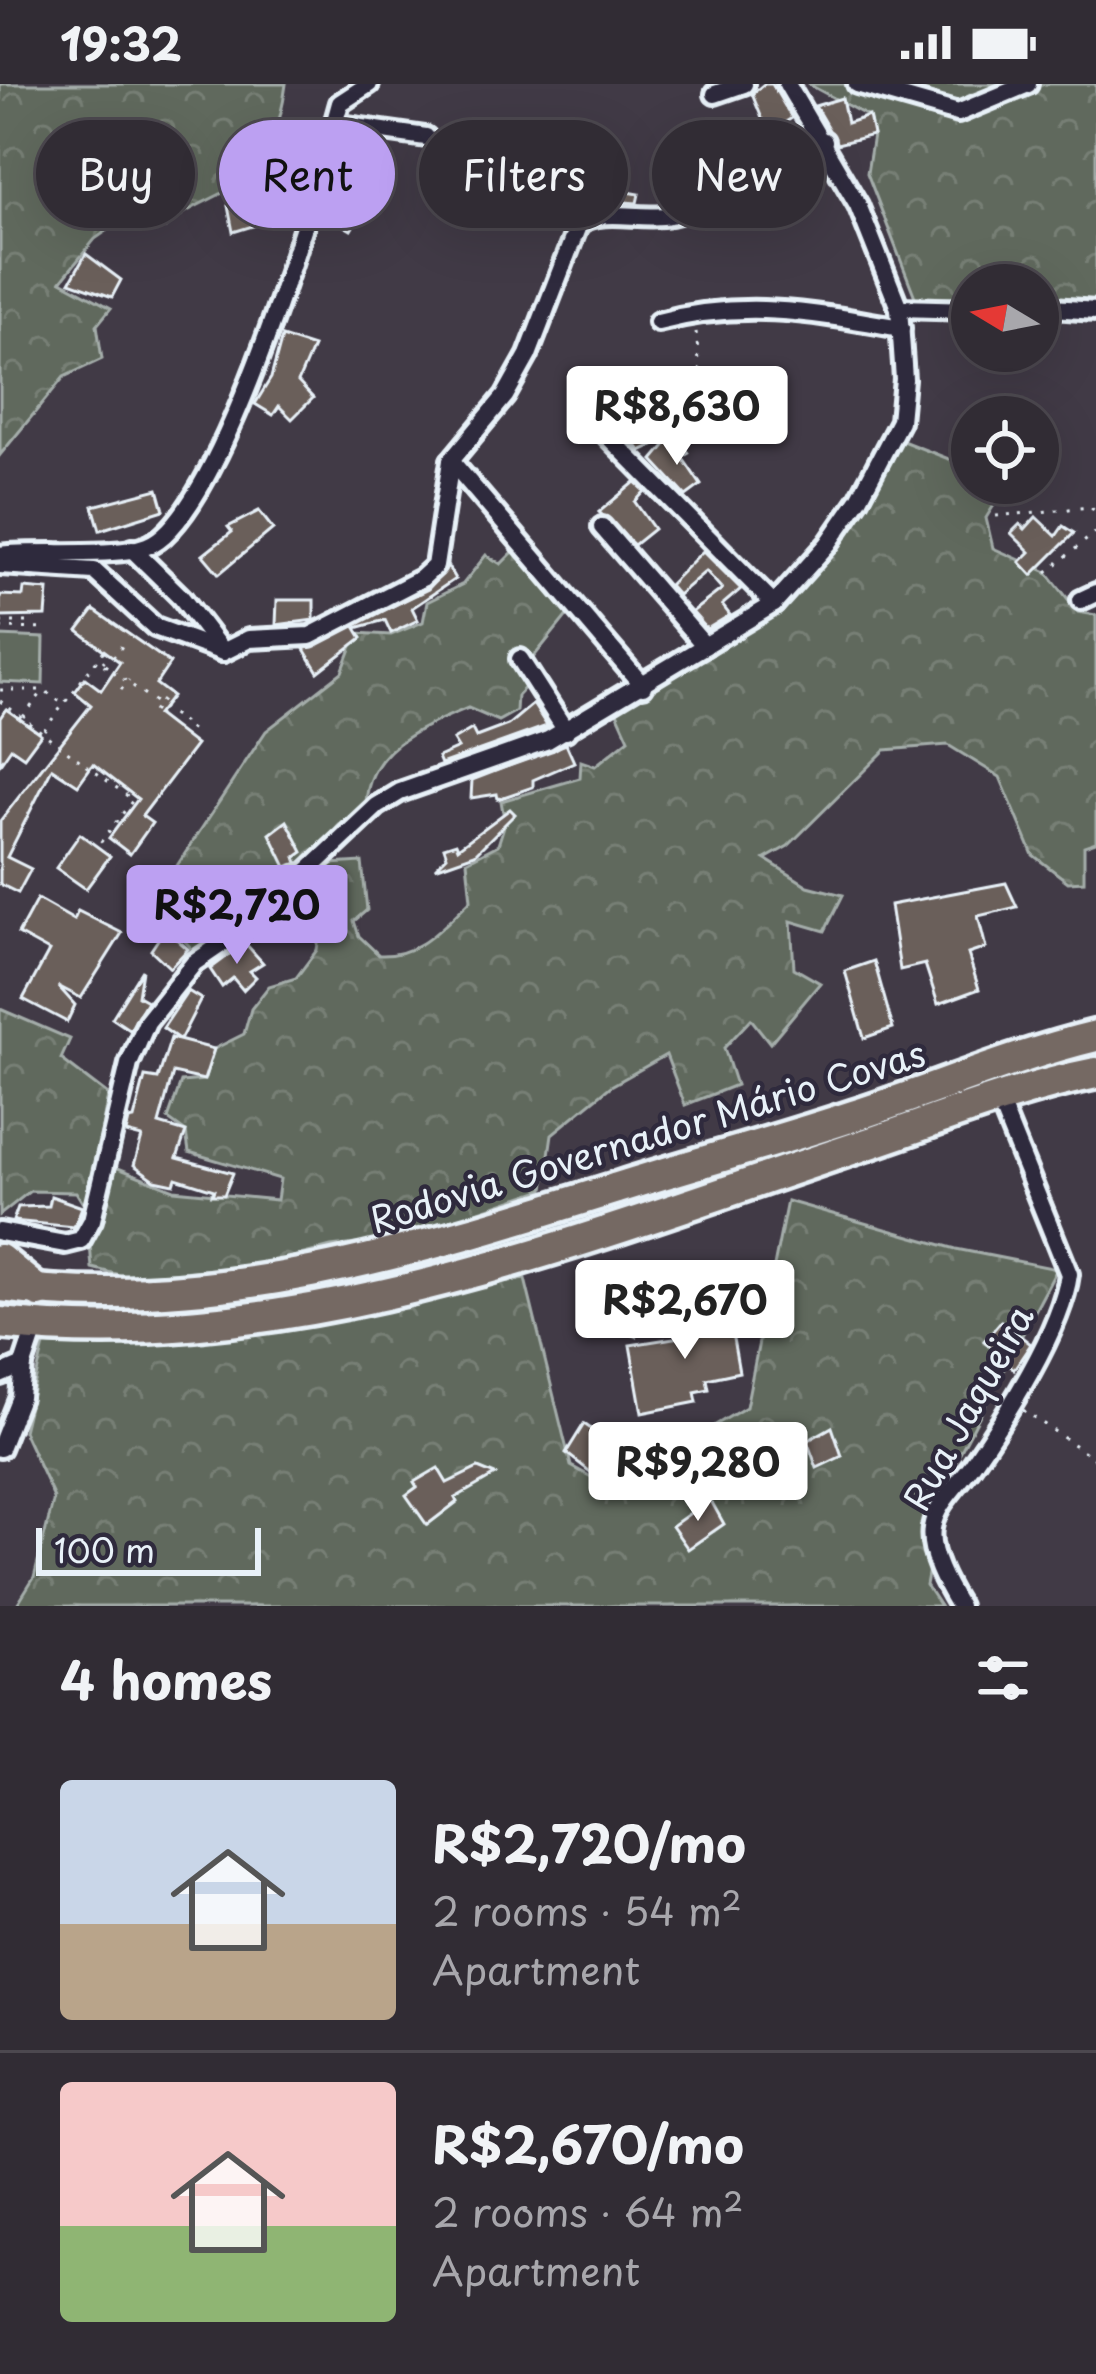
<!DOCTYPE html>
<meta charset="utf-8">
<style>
:root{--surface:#312c34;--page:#3d3840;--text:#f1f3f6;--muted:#a8a7ac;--line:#4c484f;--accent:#bca0f2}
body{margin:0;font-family:"Playpen Sans",sans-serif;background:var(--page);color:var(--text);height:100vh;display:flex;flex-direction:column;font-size:45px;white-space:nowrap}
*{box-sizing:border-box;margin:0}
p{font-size:39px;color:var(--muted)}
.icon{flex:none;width:66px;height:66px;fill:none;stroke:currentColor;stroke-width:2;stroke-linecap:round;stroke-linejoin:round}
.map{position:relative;height:1522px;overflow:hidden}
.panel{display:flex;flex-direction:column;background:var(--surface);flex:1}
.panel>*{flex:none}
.guide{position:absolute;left:36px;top:36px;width:1026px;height:108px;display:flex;gap:24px}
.needle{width:78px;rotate:280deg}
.buttons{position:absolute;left:951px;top:180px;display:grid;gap:24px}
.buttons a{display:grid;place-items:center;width:108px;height:108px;border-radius:50%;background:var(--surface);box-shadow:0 12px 48px #0002,0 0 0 3px var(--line);font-size:60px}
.scale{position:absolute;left:36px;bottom:30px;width:225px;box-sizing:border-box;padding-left:12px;border:6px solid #e8f1f8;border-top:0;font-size:33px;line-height:42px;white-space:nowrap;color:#e8f1f8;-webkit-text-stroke:9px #2f2a3d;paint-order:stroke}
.price{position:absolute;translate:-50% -102px;padding:0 27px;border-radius:12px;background:#fff;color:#222;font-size:39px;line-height:78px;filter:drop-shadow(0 3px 6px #0008)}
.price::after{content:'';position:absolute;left:50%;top:72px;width:36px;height:27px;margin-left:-18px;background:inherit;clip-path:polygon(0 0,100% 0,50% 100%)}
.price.active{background:var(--accent);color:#111}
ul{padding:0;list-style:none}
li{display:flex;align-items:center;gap:36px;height:300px;padding:0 60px}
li+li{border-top:3px solid var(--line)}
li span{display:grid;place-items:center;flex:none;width:336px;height:240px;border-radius:12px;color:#555}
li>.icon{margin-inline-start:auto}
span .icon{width:144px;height:144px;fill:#fffc;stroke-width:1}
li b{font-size:51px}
h2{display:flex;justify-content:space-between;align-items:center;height:144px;padding:0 60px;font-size:51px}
.chip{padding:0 42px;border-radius:54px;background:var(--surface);box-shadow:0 12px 48px #0002,0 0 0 3px var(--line);font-size:42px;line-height:108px}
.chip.active{background:var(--accent);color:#111}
.status{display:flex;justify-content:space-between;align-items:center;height:84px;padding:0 60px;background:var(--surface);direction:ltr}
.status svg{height:33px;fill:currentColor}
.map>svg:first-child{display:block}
.forest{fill:url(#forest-crowns);stroke:#a4adaa;stroke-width:3}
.garden{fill:#60695d;stroke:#a4adaa;stroke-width:3}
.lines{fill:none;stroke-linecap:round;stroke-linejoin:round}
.stream{stroke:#8b9eab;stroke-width:4.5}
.building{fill:#6b5e5a;stroke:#e8f1f8;stroke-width:3}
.street-casing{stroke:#e8f1f8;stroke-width:26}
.highway-casing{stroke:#e8f1f8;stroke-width:39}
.path{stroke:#e8f1f8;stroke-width:3;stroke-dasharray:3 9;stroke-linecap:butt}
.street{stroke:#2f2a3d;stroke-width:16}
.highway{stroke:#756964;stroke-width:30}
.labels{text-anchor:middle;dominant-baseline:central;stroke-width:9;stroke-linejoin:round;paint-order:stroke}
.street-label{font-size:36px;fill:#e8f1f8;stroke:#2f2a3d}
</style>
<div class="status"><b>19:32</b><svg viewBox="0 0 49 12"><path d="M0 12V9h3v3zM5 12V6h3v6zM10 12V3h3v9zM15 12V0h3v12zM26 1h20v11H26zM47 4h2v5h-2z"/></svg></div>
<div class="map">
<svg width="1096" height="1522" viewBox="0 0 1096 1522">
<defs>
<pattern id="forest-crowns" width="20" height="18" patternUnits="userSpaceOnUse" patternTransform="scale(3)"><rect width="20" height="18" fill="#60695d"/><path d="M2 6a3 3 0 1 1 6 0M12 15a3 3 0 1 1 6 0" fill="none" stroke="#777f75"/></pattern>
</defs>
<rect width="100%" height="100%" fill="#413a46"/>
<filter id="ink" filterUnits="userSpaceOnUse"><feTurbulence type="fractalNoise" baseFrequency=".00833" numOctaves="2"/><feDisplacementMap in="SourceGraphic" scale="24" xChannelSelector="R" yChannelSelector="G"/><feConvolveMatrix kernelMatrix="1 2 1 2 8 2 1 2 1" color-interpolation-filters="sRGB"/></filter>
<g filter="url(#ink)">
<!-- forest -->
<g class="forest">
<path d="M 0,0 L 286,0 C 281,41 268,83 230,105 C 207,118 185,124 166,144 L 125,134 L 95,155 L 61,197 L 111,224 L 97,241 L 102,275 L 64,293 L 0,371 Z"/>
<path d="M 808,0 L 1096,0 L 1096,219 L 1038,213 L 1038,201 L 972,201 L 972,214 L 915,213 L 867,89 L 873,51 L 869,33 Z"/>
<path d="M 900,356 L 972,384 L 972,399 L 1008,399 L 986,434 L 993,464 L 1047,488 L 1078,528 L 1096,531 L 1096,758 L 1084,762 L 1084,797 L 1068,798 L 1033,771 L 1000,693 L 948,661 L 885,666 L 788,762 L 765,775 L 808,802 L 843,811 L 825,847 L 791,837 L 794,884 L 820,899 L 770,959 L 751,935 L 724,964 L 736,1001 L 685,1021 L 666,971 L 611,1002 L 552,1050 L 544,1105 L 398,1155 L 331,1163 L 266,1180 L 127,1193 L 92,1184 L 90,1160 L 113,1082 L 174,1106 L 277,1116 L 280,1095 L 189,1068 L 186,1048 L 168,1035 L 181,998 L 204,996 L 214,965 L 244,950 L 251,925 L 269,902 L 296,894 L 317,866 L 330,780 L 362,778 L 367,826 L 354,837 L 359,852 L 379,871 C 420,873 443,842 471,816 L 467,777 L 498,761 L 505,739 L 501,717 L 580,694 L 581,677 L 595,682 L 629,655 L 616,626 L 778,527 L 835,459 Z"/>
<path d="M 516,465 L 569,529 L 528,580 L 534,594 L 517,612 L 516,627 L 498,637 L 468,624 C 423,643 368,663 366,720 L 289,796 L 195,868 L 151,821 L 266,647 L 342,588 L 357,549 L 391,551 L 423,538 L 427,518 L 463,500 L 486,471 L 501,480 Z"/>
<path d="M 0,925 L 70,955 L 61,975 L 108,1011 L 87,1126 L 76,1108 L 30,1107 L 0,1131 Z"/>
<path d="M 787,1117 L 956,1165 L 1057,1185 L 945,1397 L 926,1501 L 940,1522 L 16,1522 L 34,1493 L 54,1414 L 23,1347 L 44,1261 L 525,1195 L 571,1382 L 610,1403 L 746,1323 Z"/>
</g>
<!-- garden -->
<path class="garden" d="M 0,552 L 44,554 L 43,600 L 0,598 Z"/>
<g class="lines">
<!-- stream -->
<g class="stream">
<path d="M 1032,989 L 1096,971"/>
<path d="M 946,1015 L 993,1001"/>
<path d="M 0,1219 L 65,1223"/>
<path d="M 82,1223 C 313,1236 532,1151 747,1080"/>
</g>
</g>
<!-- building -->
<g class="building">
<path d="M 764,0 L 772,0 L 792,34 L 768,49 L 752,10 Z"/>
<path d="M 842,14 L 847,39 L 869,32 L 873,51 L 837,60 L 815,22 Z"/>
<path d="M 612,82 L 624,86 L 617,106 L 639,110 L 637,119 L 600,116 Z"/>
<path d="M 293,111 L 295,129 L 233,148 L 228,122 Z"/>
<path d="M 326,114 L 348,127 L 353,118 L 364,124 L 351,146 L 330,134 L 326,141 L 319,137 Z"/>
<path d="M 86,170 L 121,196 L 112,213 L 70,198 Z"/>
<path d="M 282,253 L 313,263 L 298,298 L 313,314 L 292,335 L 279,322 L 273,331 L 255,320 L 271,294 Z"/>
<path d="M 642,329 L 647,343 L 660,337 L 668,354 L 640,367 L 619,338 Z"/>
<path d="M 669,357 L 673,365 L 682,359 L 689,369 L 682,373 L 701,401 L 686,412 L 653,376 Z"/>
<path d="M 635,398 L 645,407 L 635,418 L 654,445 L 634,461 L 599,428 Z"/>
<path d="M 158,405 L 164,426 L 100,446 L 93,422 Z"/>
<path d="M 259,427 L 273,445 L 219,490 L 203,471 L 232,448 L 228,443 Z"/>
<path d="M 1036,433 L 1056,452 L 1063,442 L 1074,449 L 1032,491 L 1020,478 L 1030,468 L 1011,449 L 1020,440 L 1025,445 Z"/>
<path d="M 703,467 L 741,505 L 722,521 L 730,531 L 707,545 L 692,528 L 722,505 L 706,487 L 678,511 L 669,501 Z"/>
<path d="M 448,483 L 455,495 L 412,524 L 418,536 L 391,549 L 385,536 L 356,544 L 362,554 L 318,588 L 304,565 L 428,505 Z"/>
<path d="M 24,504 L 48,506 L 46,532 L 0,533 L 0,511 L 23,512 Z"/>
<path d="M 277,516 L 314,516 L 314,536 L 276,541 Z"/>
<path d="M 94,526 L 170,579 L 156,600 L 172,612 L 157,631 L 196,661 L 142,732 L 152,739 L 130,770 L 109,754 L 138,715 L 93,680 L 78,701 L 52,684 L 7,773 L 31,785 L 18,809 L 0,800 L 0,737 L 91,621 L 75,608 L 85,594 L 101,606 L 120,578 L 78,547 Z"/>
<path d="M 533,620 L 547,642 L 441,680 L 438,673 L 458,664 L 453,656 L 472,645 L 476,653 L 508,641 Z"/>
<path d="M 6,625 L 41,650 L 24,673 L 11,664 L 0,680 L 0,634 Z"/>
<path d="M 566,660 L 574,678 L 533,696 L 533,703 L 498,715 L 497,710 L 471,714 L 472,696 Z"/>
<path d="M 510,725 L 515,730 L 475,770 L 435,784 L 447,772 L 444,763 L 456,759 L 458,764 Z"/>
<path d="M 287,737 L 303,768 L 296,773 L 298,779 L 286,783 L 270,750 Z"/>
<path d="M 80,750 L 110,772 L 86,805 L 56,784 Z"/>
<path d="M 1006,799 L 1017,823 L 978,832 L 986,864 L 968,870 L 979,905 L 938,920 L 925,880 L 900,886 L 890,821 Z"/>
<path d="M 37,815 L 74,836 L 78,827 L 122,849 L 81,914 L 58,902 L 75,921 L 67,938 L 23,915 L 49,867 L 18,850 Z"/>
<path d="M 165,845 L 188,865 L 170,884 L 151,866 Z"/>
<path d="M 245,859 L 263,879 L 250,887 L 256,893 L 243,906 L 233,894 L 222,903 L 210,885 Z"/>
<path d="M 874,877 L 893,944 L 864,954 L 845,887 Z"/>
<path d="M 142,886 L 138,912 L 147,917 L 130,946 L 112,934 Z"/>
<path d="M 188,907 L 201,915 L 180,956 L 163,944 Z"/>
<path d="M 171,954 L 214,965 L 204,996 L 173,989 L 159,1040 L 186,1048 L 177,1074 L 233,1089 L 224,1111 L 212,1111 L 214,1106 L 176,1094 L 174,1100 L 155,1096 L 134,1081 L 142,1053 L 126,1049 L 129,1036 L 134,1035 L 145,993 L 158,995 Z"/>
<path d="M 51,1112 L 82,1123 L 74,1143 L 13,1137 L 18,1123 L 49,1122 Z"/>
<path d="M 630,1203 L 636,1252 L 622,1247 L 585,1252 L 581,1230 L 617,1221 L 618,1205 Z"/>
<path d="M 725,1210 L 739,1288 L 707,1295 L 709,1305 L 695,1308 L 697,1318 L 642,1329 L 630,1261 L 711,1248 L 704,1214 Z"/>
<path d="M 1001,1237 L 1031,1260 L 1014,1285 L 984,1257 Z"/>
<path d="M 584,1340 L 620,1365 L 598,1394 L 566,1369 Z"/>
<path d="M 832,1343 L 842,1372 L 817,1384 L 807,1357 Z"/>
<path d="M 438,1384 L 447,1399 L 478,1384 L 495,1391 L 455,1414 L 457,1418 L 427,1441 L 406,1411 L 417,1403 L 414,1398 Z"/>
<path d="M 710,1415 L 724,1440 L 688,1465 L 672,1442 Z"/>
</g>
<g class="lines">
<defs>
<g id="street">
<path d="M 857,0 L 958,29 L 1028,0"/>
<path d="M 715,10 L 744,0"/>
<path d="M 334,40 L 426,53"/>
<path d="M 1038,223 L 1096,227"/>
<path d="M 899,224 L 972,226"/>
<path d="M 658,238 C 746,215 814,229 901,244"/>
<path d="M 586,330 L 774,520"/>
<path d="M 451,377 L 643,602"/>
<path d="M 602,443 L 705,562"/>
<path d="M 132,465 L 181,513 L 223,568"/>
<path d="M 0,471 C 39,466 116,474 147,462 C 223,434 318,100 340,19 L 369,0"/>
<path d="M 0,481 L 94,487 L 155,543 L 223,568 L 249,555 L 310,552 L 422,494 L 435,482 L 451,377 L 505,312 L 528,271 L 579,139 C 606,123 640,137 671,131 C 726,119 775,84 824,57"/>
<path d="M 1081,516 L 1096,509"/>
<path d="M 520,575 L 566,647"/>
<path d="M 0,1148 L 65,1160 L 81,1156 L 92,1136 L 129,980 L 147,938 L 194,879 L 255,837 L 377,722 L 400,708 L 548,656 L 774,520 L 828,460 L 859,415 L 900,337 L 904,295 L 899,224 L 858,121 L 787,0"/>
<path d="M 0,1291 L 23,1281 L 34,1248"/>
<path d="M 0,1364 L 20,1313 L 23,1281"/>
<path d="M 959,1522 C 947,1502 928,1469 932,1444 C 936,1419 958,1401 972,1381 C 1004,1335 1062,1245 1069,1190 L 998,1014"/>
</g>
<g id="highway">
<path d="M 0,1176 L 39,1208"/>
<path d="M 0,1202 C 213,1231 416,1167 617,1104 C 695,1079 775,1058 853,1032 C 934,1006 1013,972 1096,952"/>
<path d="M 0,1239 C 299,1271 582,1155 861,1062 C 939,1036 1015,1005 1096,989"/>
</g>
</defs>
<!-- street casing -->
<use href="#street" class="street-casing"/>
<!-- highway casing -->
<use href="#highway" class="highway-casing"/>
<!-- path -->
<g class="path">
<path d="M 696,248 L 707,355"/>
<path d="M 996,432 L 1090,423 L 1096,428"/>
<path d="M 1047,488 L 1096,448"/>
<path d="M 0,535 L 0,533"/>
<path d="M 0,538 L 35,538"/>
<path d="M 0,544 L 47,545"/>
<path d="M 94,558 L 107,573 L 103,578"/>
<path d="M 106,583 L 120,563 L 127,568"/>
<path d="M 0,606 L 44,606 L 63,620"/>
<path d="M 121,606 L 129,596"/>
<path d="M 0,617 L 133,716 L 97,763"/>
<path d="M 153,628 L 162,616"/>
<path d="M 23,633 L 43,607"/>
<path d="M 44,646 L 97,576 L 191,644 L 185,653"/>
<path d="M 1023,1326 L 1096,1376"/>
</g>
<!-- street -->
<use href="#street" class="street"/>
<!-- highway -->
<use href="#highway" class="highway"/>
</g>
</g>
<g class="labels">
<!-- street labels -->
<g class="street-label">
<text transform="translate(647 1051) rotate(-17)">Rodovia Governador Mário Covas</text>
<text transform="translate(967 1323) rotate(-61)">Rua Jaqueira</text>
</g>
</g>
</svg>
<div class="buttons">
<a><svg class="needle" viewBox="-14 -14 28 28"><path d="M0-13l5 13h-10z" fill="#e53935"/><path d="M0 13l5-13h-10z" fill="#a8a7ac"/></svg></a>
<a><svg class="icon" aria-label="locate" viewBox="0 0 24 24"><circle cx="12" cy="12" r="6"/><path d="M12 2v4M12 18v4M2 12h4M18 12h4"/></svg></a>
</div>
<div class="scale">100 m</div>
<b class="price" style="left:677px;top:384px">R$8,630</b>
<b class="price active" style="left:237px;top:883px">R$2,720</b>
<b class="price" style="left:685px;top:1278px">R$2,670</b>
<b class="price" style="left:698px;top:1440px">R$9,280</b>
<div class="guide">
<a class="chip">Buy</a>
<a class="chip active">Rent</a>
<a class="chip">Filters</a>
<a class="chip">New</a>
</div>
</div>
<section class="panel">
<h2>4 homes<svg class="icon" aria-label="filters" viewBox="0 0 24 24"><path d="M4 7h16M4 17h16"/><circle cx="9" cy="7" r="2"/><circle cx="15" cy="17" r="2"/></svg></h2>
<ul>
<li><span style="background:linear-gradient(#c9d6e8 60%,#b9a48a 0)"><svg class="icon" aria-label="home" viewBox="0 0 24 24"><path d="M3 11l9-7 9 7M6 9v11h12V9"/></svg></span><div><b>R$2,720/mo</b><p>2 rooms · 54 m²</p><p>Apartment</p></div></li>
<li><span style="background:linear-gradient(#f6c9c9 60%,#8fb573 0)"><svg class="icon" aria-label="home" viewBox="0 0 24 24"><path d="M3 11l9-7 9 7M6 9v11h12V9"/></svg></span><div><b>R$2,670/mo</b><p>2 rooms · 64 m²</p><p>Apartment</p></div></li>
</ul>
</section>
